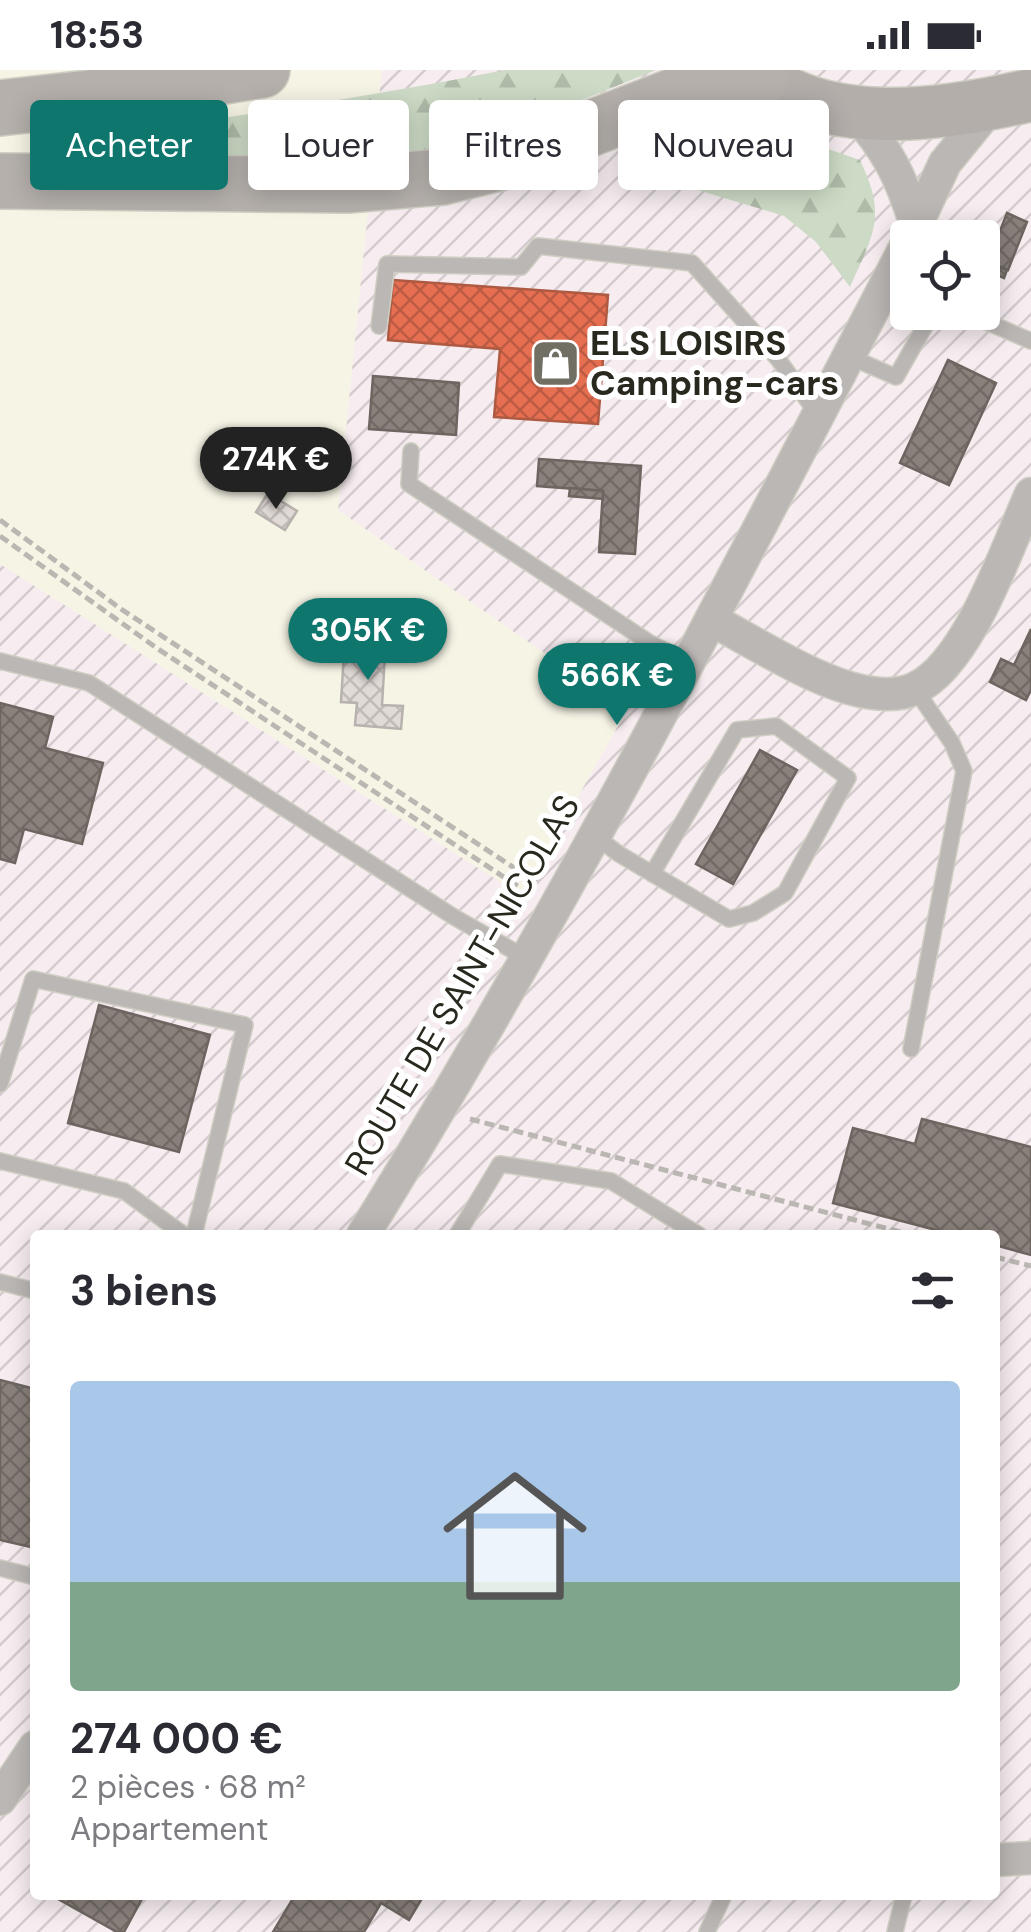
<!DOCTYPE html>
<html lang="fr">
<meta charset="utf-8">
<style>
:root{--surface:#fff;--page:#f7f7f7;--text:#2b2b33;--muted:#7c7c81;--line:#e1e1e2;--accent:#0f766e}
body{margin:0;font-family:"DM Sans",sans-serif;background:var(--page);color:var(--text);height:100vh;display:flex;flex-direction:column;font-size:38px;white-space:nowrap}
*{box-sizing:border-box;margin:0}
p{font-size:32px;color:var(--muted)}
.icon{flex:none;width:55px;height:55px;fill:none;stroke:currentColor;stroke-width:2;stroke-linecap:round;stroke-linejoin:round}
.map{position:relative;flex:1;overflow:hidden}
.details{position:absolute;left:30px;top:1160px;width:970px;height:670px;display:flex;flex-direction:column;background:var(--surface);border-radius:10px;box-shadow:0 5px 25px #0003}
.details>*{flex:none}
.hud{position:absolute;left:30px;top:30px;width:972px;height:90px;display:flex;gap:20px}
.buttons{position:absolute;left:890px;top:150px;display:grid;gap:20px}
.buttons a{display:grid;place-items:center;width:110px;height:110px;border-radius:10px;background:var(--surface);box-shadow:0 5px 25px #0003;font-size:50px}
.price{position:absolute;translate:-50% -85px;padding:0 22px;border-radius:35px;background:var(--accent);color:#fff;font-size:32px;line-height:65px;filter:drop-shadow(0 2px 5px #0008)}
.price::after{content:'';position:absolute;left:50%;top:60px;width:30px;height:22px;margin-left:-15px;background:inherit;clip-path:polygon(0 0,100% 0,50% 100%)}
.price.selected{background:#222;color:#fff}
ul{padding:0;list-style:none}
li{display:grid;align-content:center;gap:20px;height:530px;padding:0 40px}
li+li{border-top:2px solid var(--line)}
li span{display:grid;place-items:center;height:310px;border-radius:10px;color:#555}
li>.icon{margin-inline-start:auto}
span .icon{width:180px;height:180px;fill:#fffc;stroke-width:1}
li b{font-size:42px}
h2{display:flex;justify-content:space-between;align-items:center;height:120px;padding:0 40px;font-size:42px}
.pill{padding:0 35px;border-radius:10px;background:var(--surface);box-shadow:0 5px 25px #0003;font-size:35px;line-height:90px}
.pill.selected{background:var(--accent);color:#fff}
.status{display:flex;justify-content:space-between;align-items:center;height:70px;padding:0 50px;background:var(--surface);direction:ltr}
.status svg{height:28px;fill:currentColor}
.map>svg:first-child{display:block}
.industrial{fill:url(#industrial-furrows);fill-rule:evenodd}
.forest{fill:url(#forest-firs)}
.shops{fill:url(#shops-cross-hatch);stroke:#ae5a42;stroke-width:2.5}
.industry{fill:url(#industry-cross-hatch);stroke:#6d6660;stroke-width:2.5}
.building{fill:url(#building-cross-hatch);stroke:#b7b2ae;stroke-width:2.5}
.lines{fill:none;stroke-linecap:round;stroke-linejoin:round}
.service-casing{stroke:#cfcec3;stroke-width:18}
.minor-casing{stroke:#cfcec3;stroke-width:35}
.primary-casing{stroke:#cfcec3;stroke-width:55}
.trunk-casing{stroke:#cfcec3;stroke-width:58}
.path{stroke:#bab7b2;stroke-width:5;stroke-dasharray:10 5;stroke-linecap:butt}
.service{stroke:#bbb7b5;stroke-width:15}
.minor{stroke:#bbb7b5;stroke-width:32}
.primary{stroke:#b3aeaa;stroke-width:52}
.trunk{stroke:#b5b0ac;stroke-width:55}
.labels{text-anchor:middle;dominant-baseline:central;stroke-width:10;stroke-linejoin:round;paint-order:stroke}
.poi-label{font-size:35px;font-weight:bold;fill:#29281e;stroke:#fff;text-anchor:start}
.street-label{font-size:35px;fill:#29281e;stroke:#fff}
</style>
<div class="status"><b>18:53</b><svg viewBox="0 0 49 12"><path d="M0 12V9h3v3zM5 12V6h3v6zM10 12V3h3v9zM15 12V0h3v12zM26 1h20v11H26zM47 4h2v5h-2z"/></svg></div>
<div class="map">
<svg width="1031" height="1862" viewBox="0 0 1031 1862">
<defs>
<pattern id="industrial-furrows" width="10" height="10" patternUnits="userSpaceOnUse" patternTransform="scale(2.5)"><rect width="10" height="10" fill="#f7edf1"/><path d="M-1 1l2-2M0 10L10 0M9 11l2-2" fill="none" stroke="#d4cbce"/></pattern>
<pattern id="forest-firs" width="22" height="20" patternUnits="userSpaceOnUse" patternTransform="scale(2.5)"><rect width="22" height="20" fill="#cddbc6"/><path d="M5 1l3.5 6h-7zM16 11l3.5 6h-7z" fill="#b0bcaa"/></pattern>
<pattern id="shops-cross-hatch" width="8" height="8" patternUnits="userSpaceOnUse" patternTransform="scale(2.5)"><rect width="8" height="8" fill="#e76f51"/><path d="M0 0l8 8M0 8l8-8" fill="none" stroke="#bb5b43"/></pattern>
<pattern id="industry-cross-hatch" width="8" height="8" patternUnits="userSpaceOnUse" patternTransform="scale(2.5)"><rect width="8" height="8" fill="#8a817c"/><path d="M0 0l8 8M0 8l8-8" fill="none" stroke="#716a65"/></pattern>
<pattern id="building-cross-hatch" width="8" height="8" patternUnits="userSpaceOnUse" patternTransform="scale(2.5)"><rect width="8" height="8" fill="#e1dad7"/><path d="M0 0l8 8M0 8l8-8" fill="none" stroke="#c1bbb8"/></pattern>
</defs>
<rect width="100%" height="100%" fill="#f6f4e5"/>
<!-- industrial -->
<path class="industrial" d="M 382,0 L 1031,0 L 1031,1862 L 0,1862 L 0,494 L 522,826 L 627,640 L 338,440 ZM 908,168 L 982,168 L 982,242 L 908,242 ZM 35,1165 L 995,1165 L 995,1825 L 35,1825 Z"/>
<!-- forest -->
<g class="forest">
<path d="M 505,0 L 656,0 L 513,58 L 421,85 L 295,93 L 165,89 L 156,82 L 64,82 L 63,69 C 211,51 358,29 505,0 Z"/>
<path d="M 739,48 L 860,90 C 887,146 874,163 850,217 L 816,172 L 784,146 L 628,99 C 645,61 701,53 739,48 Z"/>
</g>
<!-- shops -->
<path class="shops" d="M 393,210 L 608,225 L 598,354 L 494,347 L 500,279 L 388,270 Z"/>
<!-- industry -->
<g class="industry">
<path d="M 1007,143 L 1027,152 L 1008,200 L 988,192 Z"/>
<path d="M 990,193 L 1007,200 L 1004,208 L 986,200 Z"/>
<path d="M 948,290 L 996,313 L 949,415 L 900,393 Z"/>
<path d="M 373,306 L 459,313 L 456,365 L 369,359 Z"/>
<path d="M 539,389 L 641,396 L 635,484 L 599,482 L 603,421 L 537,416 Z"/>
<path d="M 570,418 L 603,421 L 603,429 L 569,426 Z"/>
<path d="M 1031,559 L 1031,620 L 1026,630 L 990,612 L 1001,589 L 1014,595 Z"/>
<path d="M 626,607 L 635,613 L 629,622 L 621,617 Z"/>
<path d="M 0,633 L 53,647 L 45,678 L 103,693 L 82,774 L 24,759 L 15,793 L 0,789 Z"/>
<path d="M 760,680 L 797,700 L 733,814 L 696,794 Z"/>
<path d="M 99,935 L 210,965 L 179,1082 L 68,1053 Z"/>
<path d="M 922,1049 L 1031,1077 L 1031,1185 L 995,1175 L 995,1165 L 955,1165 L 833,1133 L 853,1058 L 915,1074 Z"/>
<path d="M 0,1310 L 35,1319 L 35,1478 L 0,1470 Z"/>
<path d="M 51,1825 L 144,1825 L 124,1862 L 117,1862 Z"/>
<path d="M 295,1825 L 424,1825 L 409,1850 L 381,1833 L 364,1862 L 273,1862 Z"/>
</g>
<!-- building -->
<g class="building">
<path d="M 268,423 L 297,441 L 285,460 L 256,442 Z"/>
<path d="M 349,546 L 383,549 L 382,568 L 348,566 Z"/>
<path d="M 345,566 L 386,568 L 382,635 L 403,636 L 401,659 L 355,655 L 357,633 L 341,632 Z"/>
</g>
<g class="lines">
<defs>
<g id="service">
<path d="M 964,242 L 1031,271"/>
<path d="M 379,256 L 387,194 L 521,197 L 538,176 L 692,193 L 778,289 L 818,345"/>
<path d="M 848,286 L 896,307 L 933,242"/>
<path d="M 411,381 L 409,414 L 650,573 L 689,593"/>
<path d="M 0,591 L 89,613 L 454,847 L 526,888"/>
<path d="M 595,766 L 619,784 L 729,849 L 753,843 L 785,823 L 848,708 L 776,656 L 737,660 L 652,804"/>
<path d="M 911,979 L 964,701 L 952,673 L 915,619"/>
<path d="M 0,1014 L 33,909 L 245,955 L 194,1165"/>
<path d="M 0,1091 L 124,1121 L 184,1165"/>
<path d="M 457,1165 L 500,1094 L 611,1111 L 699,1165"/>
<path d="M 0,1212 L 35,1221"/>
<path d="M 0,1498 L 35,1507"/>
<path d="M 707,1862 L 724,1825"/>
<path d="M 895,1862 L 904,1825"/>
</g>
<g id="minor">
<path d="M 854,42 C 888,80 901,107 916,155"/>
<path d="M 910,168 L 945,93 L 993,34"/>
<path d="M 712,550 C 753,572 805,605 849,618 C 870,624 896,628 916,618 C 969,593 1007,477 1031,424"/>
<path d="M 363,1165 C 562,844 734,507 908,172"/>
<path d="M 0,1729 L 35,1677"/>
<path d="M 995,1790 L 1031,1788"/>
</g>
<path id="primary" d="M 752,0 C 825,64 945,45 1031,25"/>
<g id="trunk">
<path d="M 0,38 L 89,28 L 262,0"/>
<path d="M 0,111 L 347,115 L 442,107 L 506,91 L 682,23 L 761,8"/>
</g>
</defs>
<!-- service casing -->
<use href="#service" class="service-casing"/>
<!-- minor casing -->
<use href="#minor" class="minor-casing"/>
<!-- primary casing -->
<use href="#primary" class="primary-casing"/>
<!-- trunk casing -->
<use href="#trunk" class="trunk-casing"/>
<!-- path -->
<g class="path">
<path d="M 0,450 L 121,539 L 522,803 L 538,809"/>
<path d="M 0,466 L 158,579 L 519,817"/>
<path d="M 470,1049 L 912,1165"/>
<path d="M 995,1187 L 1031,1196"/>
</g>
<!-- service -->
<use href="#service" class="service"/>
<!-- minor -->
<use href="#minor" class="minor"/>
<!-- primary -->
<use href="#primary" class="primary"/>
<!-- trunk -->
<use href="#trunk" class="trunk"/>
</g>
<!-- icons -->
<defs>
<symbol id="shop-square" viewBox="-11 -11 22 22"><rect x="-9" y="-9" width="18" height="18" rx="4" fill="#716f64" stroke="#fff"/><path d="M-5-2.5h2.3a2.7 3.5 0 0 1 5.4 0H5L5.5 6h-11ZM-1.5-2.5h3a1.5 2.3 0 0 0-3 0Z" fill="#fff"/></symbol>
</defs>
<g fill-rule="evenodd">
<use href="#shop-square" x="528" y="266" width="55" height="55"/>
</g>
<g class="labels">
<!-- poi labels -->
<g class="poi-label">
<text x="590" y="273">ELS LOISIRS<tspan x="590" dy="40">Camping-cars</tspan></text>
</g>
<!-- street labels -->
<g class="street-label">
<text transform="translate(462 915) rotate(-60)">ROUTE DE SAINT-NICOLAS</text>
</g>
</g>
</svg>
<div class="buttons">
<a><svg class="icon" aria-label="locate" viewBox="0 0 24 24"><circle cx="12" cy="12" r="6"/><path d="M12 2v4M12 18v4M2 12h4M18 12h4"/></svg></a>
</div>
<b class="price selected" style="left:276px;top:442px">274K €</b>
<b class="price" style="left:368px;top:613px">305K €</b>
<b class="price" style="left:617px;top:658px">566K €</b>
<div class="hud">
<a class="pill selected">Acheter</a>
<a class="pill">Louer</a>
<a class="pill">Filtres</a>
<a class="pill">Nouveau</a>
</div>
<section class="details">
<h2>3 biens<svg class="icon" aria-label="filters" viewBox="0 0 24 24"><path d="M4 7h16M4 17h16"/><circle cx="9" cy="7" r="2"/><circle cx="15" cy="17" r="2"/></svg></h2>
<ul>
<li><span style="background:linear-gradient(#a9c7e8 65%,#7fa58c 0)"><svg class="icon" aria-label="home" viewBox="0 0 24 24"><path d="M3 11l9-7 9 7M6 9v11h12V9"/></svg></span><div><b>274 000 €</b><p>2 pièces · 68 m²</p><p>Appartement</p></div></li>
</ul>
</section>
</div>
